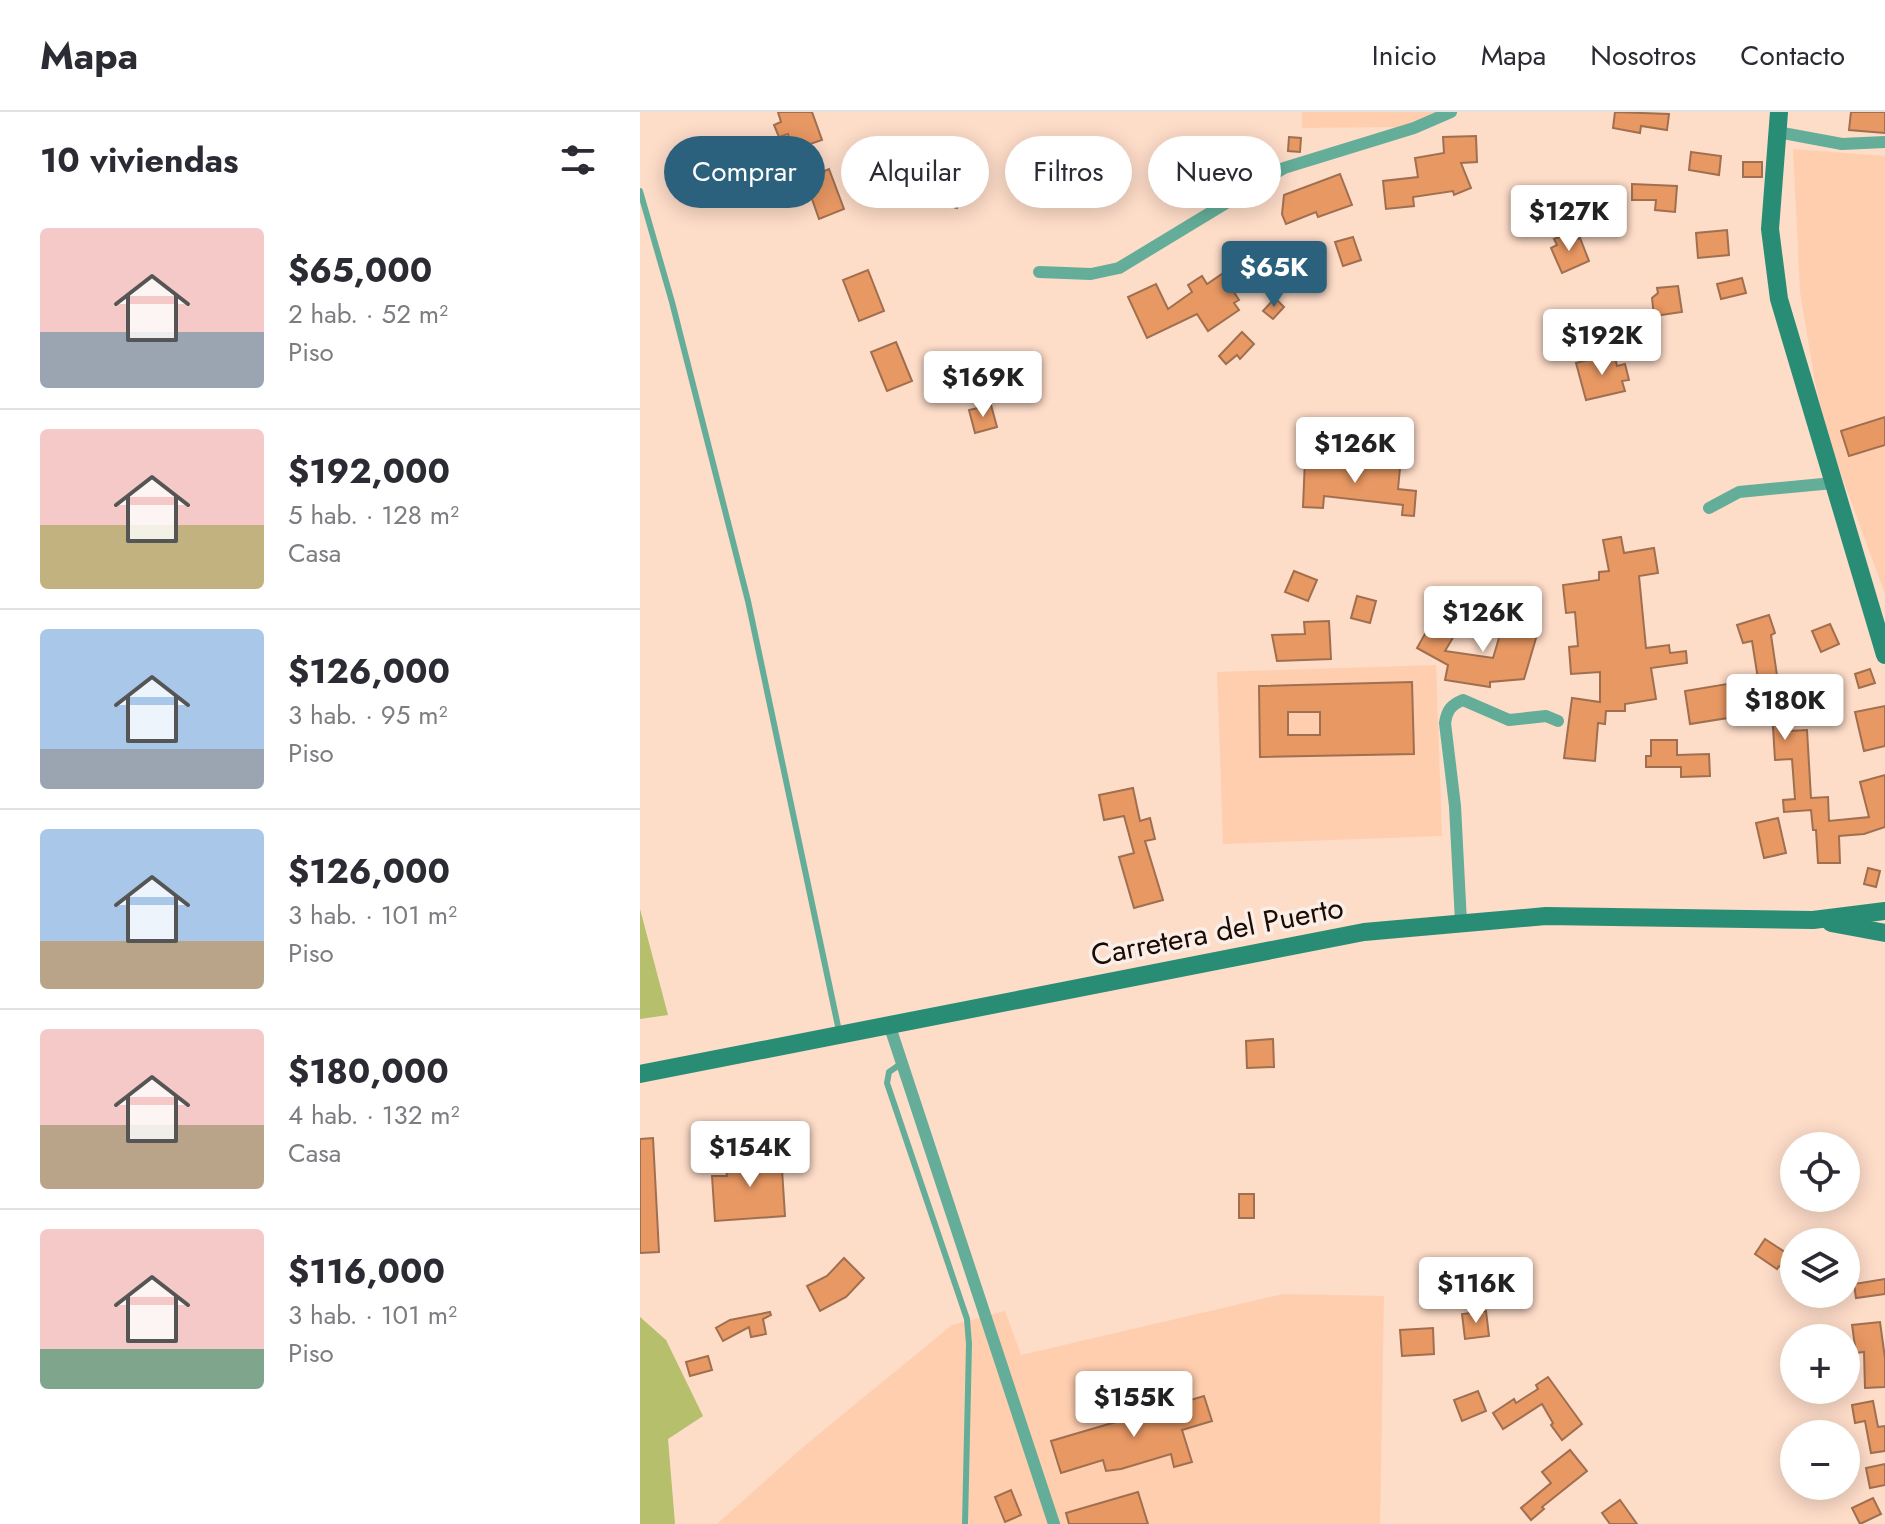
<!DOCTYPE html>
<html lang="es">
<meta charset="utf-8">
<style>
:root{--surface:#fff;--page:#f2f2f3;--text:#2b2b33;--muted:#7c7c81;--line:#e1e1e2;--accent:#2c617d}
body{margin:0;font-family:Jost,sans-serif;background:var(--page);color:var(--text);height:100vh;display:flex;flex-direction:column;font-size:30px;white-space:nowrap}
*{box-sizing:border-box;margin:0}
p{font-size:26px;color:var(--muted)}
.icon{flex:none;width:44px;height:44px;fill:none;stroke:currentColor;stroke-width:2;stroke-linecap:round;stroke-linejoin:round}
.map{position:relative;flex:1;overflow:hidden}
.sheet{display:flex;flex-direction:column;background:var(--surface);width:640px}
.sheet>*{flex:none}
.hud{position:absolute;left:24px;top:24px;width:760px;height:72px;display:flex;gap:16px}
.tools{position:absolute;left:1140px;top:1020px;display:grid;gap:16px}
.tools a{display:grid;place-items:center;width:80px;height:80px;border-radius:50%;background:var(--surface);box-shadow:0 4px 20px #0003;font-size:40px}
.price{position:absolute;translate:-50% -68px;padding:0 18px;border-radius:8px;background:#fff;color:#222;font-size:26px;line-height:52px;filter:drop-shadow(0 2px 4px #0008)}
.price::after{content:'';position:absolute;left:50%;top:48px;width:24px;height:18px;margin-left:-12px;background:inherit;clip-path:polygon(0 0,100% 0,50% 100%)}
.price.selected{background:var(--accent);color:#fff}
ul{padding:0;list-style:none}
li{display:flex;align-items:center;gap:24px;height:200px;padding:0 40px}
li+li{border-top:2px solid var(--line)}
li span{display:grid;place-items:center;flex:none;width:224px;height:160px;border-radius:8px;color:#555}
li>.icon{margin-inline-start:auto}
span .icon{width:96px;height:96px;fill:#fffc;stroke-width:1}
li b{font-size:34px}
h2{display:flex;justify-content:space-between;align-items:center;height:96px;padding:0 40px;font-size:34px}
.tag{padding:0 28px;border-radius:36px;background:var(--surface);box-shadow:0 4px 20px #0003;font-size:28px;line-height:72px}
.tag.selected{background:var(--accent);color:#fff}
header{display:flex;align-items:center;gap:48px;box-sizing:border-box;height:112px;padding:0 40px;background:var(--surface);border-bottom:2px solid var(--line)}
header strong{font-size:38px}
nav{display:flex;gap:44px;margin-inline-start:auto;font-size:28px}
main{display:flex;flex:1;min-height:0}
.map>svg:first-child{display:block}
.built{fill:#ffceaf}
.green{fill:#b6bf6c}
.building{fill:#e89863;stroke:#a06f50;stroke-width:2;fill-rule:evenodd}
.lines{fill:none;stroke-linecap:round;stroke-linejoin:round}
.lane{stroke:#64ad98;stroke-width:6}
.street{stroke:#64ad98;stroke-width:12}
.secondary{stroke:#298d75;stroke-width:18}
.labels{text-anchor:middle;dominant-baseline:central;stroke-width:7;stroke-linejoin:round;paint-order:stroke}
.street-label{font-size:30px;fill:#1d0b02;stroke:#faeee8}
</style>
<header>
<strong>Mapa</strong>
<nav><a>Inicio</a><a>Mapa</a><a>Nosotros</a><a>Contacto</a></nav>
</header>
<main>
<section class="sheet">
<h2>10 viviendas<svg class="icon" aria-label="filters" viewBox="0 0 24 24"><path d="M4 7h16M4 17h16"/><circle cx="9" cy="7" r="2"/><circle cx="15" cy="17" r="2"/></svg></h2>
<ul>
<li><span style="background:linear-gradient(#f6c9c9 65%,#9aa5b1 0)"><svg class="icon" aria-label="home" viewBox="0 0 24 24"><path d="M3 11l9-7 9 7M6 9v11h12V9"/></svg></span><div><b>$65,000</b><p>2 hab. · 52 m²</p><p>Piso</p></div></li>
<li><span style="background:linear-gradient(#f6c9c9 60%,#c2b280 0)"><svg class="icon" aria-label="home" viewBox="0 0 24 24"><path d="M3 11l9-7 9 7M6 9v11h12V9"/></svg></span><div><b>$192,000</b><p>5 hab. · 128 m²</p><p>Casa</p></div></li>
<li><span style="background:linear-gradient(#a9c7e8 75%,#9aa5b1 0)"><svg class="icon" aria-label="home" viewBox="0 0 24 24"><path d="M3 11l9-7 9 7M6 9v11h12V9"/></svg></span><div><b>$126,000</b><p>3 hab. · 95 m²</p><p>Piso</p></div></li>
<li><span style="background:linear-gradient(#a9c7e8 70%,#b9a48a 0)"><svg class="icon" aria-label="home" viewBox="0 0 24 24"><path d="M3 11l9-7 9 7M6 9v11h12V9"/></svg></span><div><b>$126,000</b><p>3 hab. · 101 m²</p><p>Piso</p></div></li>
<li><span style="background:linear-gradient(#f6c9c9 60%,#b9a48a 0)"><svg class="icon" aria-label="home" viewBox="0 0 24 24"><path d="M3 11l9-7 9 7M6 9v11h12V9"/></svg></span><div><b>$180,000</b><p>4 hab. · 132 m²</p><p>Casa</p></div></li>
<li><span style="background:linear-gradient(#f6c9c9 75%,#7fa58c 0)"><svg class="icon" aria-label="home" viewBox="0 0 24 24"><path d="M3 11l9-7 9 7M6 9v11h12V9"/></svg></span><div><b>$116,000</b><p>3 hab. · 101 m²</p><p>Piso</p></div></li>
</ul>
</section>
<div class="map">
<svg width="1245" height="1412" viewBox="0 0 1245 1412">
<rect width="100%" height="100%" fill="#fddcc8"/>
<!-- built -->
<g class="built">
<path d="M 662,0 L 797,0 L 760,15 L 662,16 Z"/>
<path d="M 1153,37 L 1245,44 L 1245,482 L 1192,337 L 1176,276 L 1160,180 Z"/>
<path d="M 796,553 L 802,724 L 583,732 L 577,560 Z"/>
<path d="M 643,1182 L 744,1184 L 740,1412 L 77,1412 L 163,1335 L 312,1213 L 365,1199 L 381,1243 Z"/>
</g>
<!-- green -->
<g class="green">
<path d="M 0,797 L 28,903 L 0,907 Z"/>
<path d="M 0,1205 L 26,1228 L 63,1304 L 28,1327 L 35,1412 L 0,1412 Z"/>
</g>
<!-- building -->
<g class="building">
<path d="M 138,0 L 172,0 L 182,28 L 153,38 L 148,22 L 139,25 L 134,13 L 141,10 Z"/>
<path d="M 975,0 L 1029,2 L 1027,18 L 1001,14 L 1000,21 L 973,16 Z"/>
<path d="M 1211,0 L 1245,0 L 1245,21 L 1209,18 Z"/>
<path d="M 836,24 L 837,50 L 821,51 L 831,76 L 814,83 L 813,79 L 773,85 L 774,94 L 746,97 L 743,69 L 778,65 L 775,46 L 804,41 L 803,25 Z"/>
<path d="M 649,25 L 661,26 L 660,40 L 648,39 Z"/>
<path d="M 624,40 L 630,54 L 612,63 L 606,47 Z"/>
<path d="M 1051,40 L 1081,44 L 1079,63 L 1049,58 Z"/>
<rect x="1103" y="50" width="19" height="15"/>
<path d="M 296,53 L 326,61 L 317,96 L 287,88 Z"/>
<path d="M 189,57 L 204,97 L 179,107 L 165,67 Z"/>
<path d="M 700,62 L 712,93 L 678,105 L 676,100 L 646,112 L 642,102 L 644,83 Z"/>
<path d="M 992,72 L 1037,74 L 1035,100 L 1015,98 L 1016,88 L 992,88 Z"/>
<path d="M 1087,118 L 1089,143 L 1058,146 L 1056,121 Z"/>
<path d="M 930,120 L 934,128 L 940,126 L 949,149 L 922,161 L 911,136 L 917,133 L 914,127 Z"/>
<path d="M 713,125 L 721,148 L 703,154 L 695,130 Z"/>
<path d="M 228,158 L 244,199 L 219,209 L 203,168 Z"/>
<path d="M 582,162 L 599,188 L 594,191 L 599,198 L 568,219 L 557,202 L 507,226 L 488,185 L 516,172 L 528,197 L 552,180 L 548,173 L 562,164 L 567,172 Z"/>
<path d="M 1102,166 L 1106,181 L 1081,187 L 1077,172 Z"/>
<path d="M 1038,174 L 1042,200 L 1014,204 L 1012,186 L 1018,181 L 1017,176 Z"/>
<path d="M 635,186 L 644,195 L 633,207 L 623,199 Z"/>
<path d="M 602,220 L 614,232 L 600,247 L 597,243 L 586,252 L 579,244 Z"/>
<path d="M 256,230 L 272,269 L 247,279 L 231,240 Z"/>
<path d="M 974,241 L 977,254 L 985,252 L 989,268 L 982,269 L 985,279 L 946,288 L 936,251 Z"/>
<path d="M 351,293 L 357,315 L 335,321 L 329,298 Z"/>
<path d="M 1245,305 L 1245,333 L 1209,344 L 1201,319 Z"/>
<path d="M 665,347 L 760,356 L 758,377 L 776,379 L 774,404 L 762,403 L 763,393 L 684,384 L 683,396 L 663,395 Z"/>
<path d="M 981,425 L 984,441 L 1014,436 L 1018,461 L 999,464 L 1006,536 L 1029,533 L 1030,541 L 1046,539 L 1047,551 L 1011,556 L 1016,587 L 985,592 L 985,599 L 966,599 L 965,612 L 958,611 L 955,649 L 924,646 L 932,586 L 960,590 L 960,560 L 931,562 L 929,535 L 938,534 L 935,500 L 926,501 L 923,473 L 959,468 L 959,460 L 969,459 L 963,428 Z"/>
<path d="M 654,459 L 677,468 L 668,489 L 645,480 Z"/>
<path d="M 717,484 L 736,489 L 730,511 L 711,506 Z"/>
<path d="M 1129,503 L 1135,521 L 1131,523 L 1142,597 L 1138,598 L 1143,617 L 1148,616 L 1148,619 L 1167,618 L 1171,686 L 1188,685 L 1189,709 L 1229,705 L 1220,670 L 1245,663 L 1245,715 L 1224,722 L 1199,724 L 1200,751 L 1178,751 L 1176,718 L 1173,718 L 1171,698 L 1144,700 L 1143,688 L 1155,687 L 1152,647 L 1135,648 L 1132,599 L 1050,612 L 1045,579 L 1118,567 L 1112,529 L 1103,531 L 1097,513 Z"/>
<path d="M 795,504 L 818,517 L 805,539 L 853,546 L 865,506 L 899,516 L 884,567 L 850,570 L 850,575 L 805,568 L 808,553 L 777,536 Z"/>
<path d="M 689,509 L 691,547 L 637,549 L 632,523 L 665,522 L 664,510 Z"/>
<path d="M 1190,512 L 1199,532 L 1181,540 L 1172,519 Z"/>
<path d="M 1230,557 L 1235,571 L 1219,576 L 1215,562 Z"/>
<path d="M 772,570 L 774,642 L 620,645 L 619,574 ZM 648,600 L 680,600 L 680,623 L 648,623 Z"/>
<path d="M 1245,594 L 1245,634 L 1224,639 L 1215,600 Z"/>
<path d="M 1011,628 L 1037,628 L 1037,643 L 1069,642 L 1070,664 L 1041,665 L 1041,655 L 1006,655 L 1006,644 L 1011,644 Z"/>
<path d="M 493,676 L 500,709 L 510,706 L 515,727 L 505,729 L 523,788 L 494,796 L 479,745 L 494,741 L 484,704 L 464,708 L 459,683 Z"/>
<path d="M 1138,706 L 1146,741 L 1124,746 L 1116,711 Z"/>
<path d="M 1228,756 L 1240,759 L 1236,775 L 1224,772 Z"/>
<path d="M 633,927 L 634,955 L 607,956 L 606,929 Z"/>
<path d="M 13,1026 L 19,1140 L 0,1141 L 0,1027 Z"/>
<path d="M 141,1042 L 145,1104 L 75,1109 L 72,1064 L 87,1064 L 86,1056 L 91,1056 L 90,1045 Z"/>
<rect x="599" y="1082" width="15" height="24"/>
<path d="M 1125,1127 L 1154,1146 L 1154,1163 L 1139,1154 L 1137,1157 L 1115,1142 Z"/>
<path d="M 204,1146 L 224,1166 L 206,1185 L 180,1199 L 167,1174 L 187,1164 Z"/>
<path d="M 1245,1167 L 1245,1182 L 1216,1186 L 1214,1172 Z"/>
<path d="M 846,1199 L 849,1224 L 825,1227 L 822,1202 Z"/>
<path d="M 130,1200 L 131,1203 L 123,1207 L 126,1222 L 111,1225 L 109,1215 L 83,1229 L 76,1216 L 90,1208 Z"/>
<path d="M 1240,1210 L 1245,1246 L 1245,1275 L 1225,1276 L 1224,1240 L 1216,1241 L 1212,1213 Z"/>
<path d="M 793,1216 L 794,1242 L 762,1244 L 760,1218 Z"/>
<path d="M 68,1244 L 72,1258 L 50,1264 L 46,1250 Z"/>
<path d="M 908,1265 L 942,1312 L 922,1328 L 911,1313 L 913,1311 L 902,1292 L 863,1317 L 853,1301 L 874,1287 L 876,1291 L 898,1277 L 896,1273 Z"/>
<path d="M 838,1279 L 846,1299 L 822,1309 L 814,1288 Z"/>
<path d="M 564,1284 L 572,1309 L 542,1318 L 552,1350 L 534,1355 L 531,1342 L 481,1357 L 466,1359 L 463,1348 L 421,1361 L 411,1329 Z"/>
<path d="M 1233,1289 L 1238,1315 L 1245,1314 L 1245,1339 L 1231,1341 L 1225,1309 L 1215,1311 L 1212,1293 Z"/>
<path d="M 930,1338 L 947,1359 L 902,1395 L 904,1397 L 891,1408 L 881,1396 L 911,1371 L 902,1360 Z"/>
<path d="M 1245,1352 L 1245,1373 L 1230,1376 L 1226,1356 Z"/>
<path d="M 371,1378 L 381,1403 L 365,1410 L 355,1385 Z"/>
<path d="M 498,1380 L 508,1412 L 429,1412 L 426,1401 Z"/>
<path d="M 1233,1386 L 1241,1402 L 1220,1412 L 1212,1396 Z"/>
<path d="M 980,1388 L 997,1412 L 970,1412 L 962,1401 Z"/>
</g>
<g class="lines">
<!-- lane -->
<g class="lane">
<path d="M 0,79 L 32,190 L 108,489 L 199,919"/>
<path d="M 262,951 L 249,960 L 247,971 L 327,1207 L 329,1232 L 325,1412"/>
</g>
<!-- street -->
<g class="street">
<path d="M 1137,20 L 1202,32 L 1245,30"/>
<path d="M 399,160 L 451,162 L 479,156 L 644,56 L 774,16 L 811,0"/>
<path d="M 1069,396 L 1099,380 L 1193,371"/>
<path d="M 821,810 L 815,694 L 805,611 C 807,598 811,593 823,588 L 869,608 L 906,604 L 918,609"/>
<path d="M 249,912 L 414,1412"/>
</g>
<!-- secondary -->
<g class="secondary">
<path d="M 1139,0 L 1130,117 L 1139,187 L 1245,543"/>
<path d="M 1191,811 L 1245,821"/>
<path d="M 0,962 L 724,820 L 906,804 L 1173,808 L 1245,799"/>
</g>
</g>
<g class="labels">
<!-- street labels -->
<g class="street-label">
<text transform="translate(577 819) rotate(-11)">Carretera del Puerto</text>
</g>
</g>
</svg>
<div class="tools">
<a><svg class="icon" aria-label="locate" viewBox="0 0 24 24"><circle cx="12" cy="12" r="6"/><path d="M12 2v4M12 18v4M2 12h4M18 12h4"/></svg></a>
<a><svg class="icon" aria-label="layers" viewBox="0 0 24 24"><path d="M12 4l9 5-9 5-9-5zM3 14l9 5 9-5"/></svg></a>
<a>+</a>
<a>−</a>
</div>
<b class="price" style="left:929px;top:141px">$127K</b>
<b class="price selected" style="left:634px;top:197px">$65K</b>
<b class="price" style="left:962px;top:265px">$192K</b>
<b class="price" style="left:343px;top:307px">$169K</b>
<b class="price" style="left:715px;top:373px">$126K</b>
<b class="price" style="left:843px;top:542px">$126K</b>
<b class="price" style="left:1145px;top:630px">$180K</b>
<b class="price" style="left:110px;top:1077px">$154K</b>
<b class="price" style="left:836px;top:1213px">$116K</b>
<b class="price" style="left:494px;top:1327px">$155K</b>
<div class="hud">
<a class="tag selected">Comprar</a>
<a class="tag">Alquilar</a>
<a class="tag">Filtros</a>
<a class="tag">Nuevo</a>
</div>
</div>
</main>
